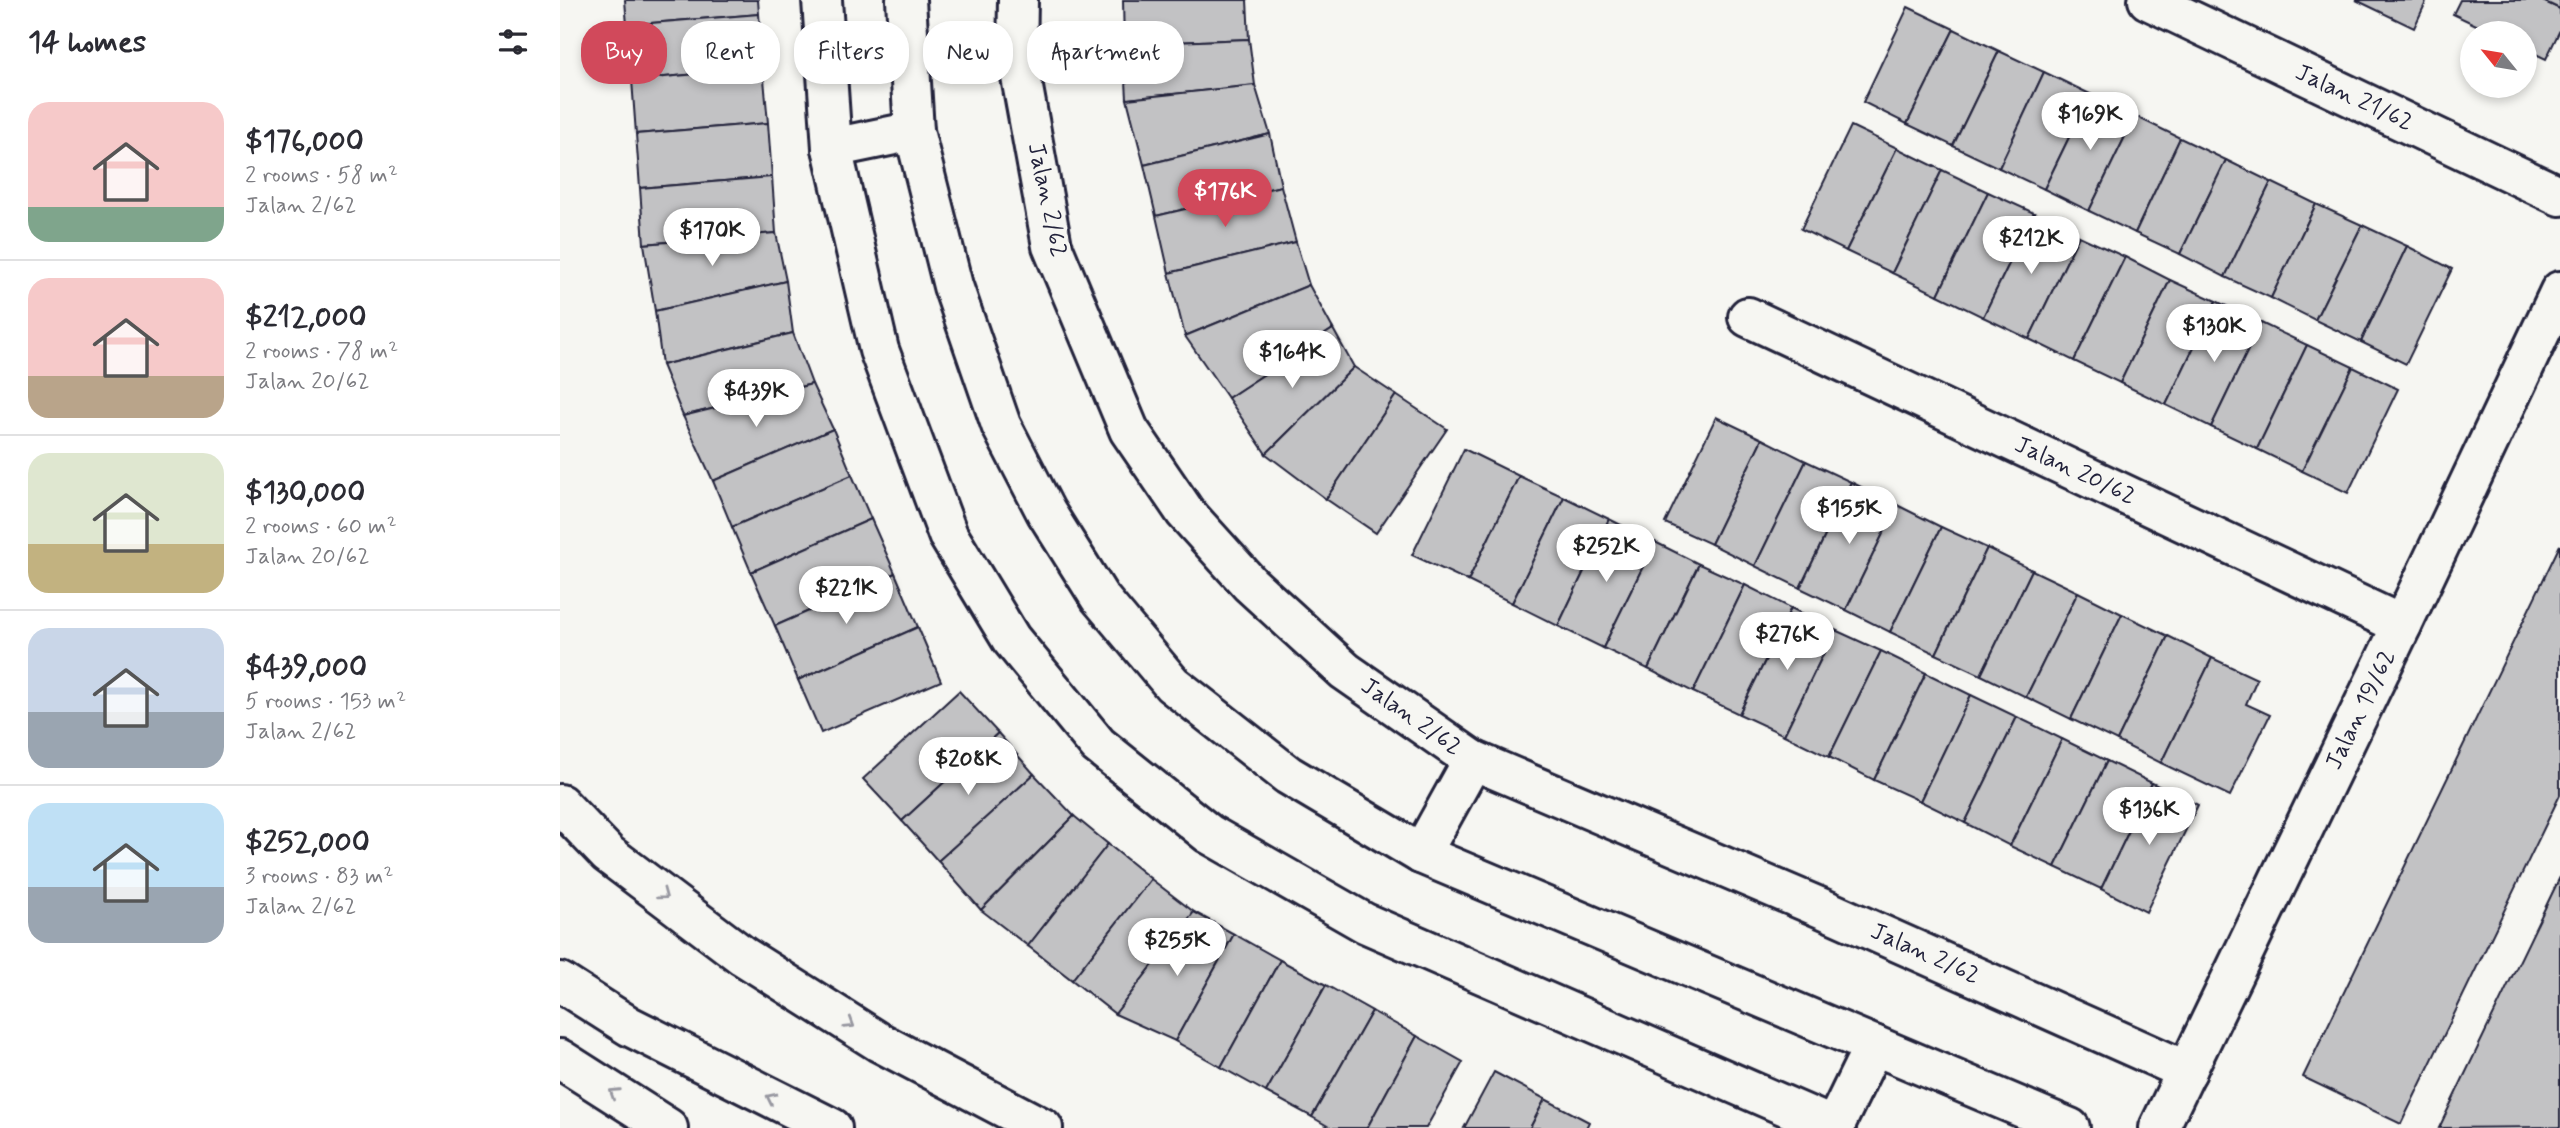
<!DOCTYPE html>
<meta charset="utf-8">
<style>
:root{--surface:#fff;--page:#f7f7f7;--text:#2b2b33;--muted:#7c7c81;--line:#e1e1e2;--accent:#d1495b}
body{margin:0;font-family:Mynerve,sans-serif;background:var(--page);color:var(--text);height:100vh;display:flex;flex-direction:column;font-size:26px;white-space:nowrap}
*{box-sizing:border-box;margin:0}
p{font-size:23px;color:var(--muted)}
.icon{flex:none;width:38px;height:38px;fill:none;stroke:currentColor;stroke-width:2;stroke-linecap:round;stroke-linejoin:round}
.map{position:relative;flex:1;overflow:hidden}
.details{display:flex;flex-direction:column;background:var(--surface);width:560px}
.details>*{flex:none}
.top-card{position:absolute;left:21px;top:21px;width:665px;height:63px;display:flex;gap:14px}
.needle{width:46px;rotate:300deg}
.controls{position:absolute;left:1900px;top:21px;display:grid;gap:14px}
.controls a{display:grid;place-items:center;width:77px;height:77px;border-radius:50%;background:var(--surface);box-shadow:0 4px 10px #0003;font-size:35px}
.price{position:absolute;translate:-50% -60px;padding:0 16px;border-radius:24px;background:#fff;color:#222;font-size:23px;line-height:46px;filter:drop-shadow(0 2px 4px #0008)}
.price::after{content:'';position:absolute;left:50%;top:42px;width:21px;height:16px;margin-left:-10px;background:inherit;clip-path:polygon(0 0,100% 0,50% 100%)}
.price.on{background:var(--accent);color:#fff}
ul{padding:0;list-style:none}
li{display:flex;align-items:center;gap:21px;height:175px;padding:0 28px}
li+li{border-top:2px solid var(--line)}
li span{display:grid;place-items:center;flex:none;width:196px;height:140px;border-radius:21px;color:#555}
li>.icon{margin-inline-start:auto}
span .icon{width:84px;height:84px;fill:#fffc;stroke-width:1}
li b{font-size:30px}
h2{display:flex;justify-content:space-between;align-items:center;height:84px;padding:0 28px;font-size:30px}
.chip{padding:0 24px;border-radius:28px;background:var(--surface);box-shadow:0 4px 10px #0003;font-size:24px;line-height:63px}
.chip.on{background:var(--accent);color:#fff}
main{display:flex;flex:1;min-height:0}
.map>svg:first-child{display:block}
.building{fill:#c2c2c4;stroke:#22223b;stroke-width:2}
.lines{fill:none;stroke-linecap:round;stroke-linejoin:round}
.minor-casing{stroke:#22223b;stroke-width:44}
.secondary-casing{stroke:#22223b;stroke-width:44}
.motorway-casing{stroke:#22223b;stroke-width:44}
.minor{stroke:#f6f6f2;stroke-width:38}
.secondary{stroke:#f6f6f2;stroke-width:38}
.motorway{stroke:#f6f6f2;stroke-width:38}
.oneway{stroke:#9797a0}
.labels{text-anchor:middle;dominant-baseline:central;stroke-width:7;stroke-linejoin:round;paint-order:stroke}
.street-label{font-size:24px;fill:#22223b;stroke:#f6f6f2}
</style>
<main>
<section class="details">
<h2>14 homes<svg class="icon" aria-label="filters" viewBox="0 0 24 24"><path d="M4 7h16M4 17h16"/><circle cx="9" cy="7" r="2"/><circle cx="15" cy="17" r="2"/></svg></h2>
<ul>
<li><span style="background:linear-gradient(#f6c9c9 75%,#7fa58c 0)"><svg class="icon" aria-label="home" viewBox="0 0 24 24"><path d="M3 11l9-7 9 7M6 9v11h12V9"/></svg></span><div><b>$176,000</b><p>2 rooms · 58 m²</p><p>Jalan 2/62</p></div></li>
<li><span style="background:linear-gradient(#f6c9c9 70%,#b9a48a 0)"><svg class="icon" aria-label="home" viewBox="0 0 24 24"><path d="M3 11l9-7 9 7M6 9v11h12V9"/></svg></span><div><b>$212,000</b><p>2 rooms · 78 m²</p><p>Jalan 20/62</p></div></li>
<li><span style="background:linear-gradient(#dfe7d0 65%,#c2b280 0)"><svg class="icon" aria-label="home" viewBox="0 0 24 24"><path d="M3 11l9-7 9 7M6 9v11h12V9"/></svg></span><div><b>$130,000</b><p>2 rooms · 60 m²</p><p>Jalan 20/62</p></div></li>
<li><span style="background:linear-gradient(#c9d6e8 60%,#9aa5b1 0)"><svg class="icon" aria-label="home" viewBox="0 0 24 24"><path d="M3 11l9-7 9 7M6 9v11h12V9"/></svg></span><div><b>$439,000</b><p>5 rooms · 153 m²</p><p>Jalan 2/62</p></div></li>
<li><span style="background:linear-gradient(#bfe0f5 60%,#9aa5b1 0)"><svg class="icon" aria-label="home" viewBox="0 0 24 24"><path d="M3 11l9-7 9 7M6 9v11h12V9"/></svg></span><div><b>$252,000</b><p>3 rooms · 83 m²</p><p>Jalan 2/62</p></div></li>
</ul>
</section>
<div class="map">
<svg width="2000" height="1128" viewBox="0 0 2000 1128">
<rect width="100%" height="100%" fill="#f6f6f2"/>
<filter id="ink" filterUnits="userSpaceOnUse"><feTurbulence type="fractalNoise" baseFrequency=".0143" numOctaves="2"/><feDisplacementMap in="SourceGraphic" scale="14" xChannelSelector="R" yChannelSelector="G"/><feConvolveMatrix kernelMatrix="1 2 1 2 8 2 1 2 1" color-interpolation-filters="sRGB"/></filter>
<g filter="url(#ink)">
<!-- building -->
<g class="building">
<path d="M 65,0 L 198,0 L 199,14 L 67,25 Z"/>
<path d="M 563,0 L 687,0 L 689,39 L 564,44 Z"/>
<path d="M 1796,0 L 1867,0 L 1854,28 Z"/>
<path d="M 1900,0 L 1981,0 L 2000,9 L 2000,30 L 1986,59 L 1965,49 L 1965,33 L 1933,33 L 1893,14 Z"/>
<path d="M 1981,0 L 2000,0 L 2000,9 Z"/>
<path d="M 1348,7 L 1394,29 L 1347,124 L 1303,102 Z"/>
<path d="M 199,14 L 203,68 L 72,80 L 67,25 Z"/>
<path d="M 1394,29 L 1439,51 L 1393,146 L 1347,124 Z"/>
<path d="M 689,39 L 695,85 L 567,99 L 564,44 Z"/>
<path d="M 1439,51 L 1484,72 L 1439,168 L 1393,146 Z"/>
<path d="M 203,68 L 208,123 L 76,134 L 72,80 Z"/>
<path d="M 1484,72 L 1530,94 L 1484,189 L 1439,168 Z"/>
<path d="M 695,85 L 710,134 L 584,165 L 567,99 Z"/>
<path d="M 1530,94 L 1575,116 L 1529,211 L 1484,189 Z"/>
<path d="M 1575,116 L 1620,138 L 1575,233 L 1529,211 Z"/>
<path d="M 208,123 L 212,177 L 80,188 L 76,134 Z"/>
<path d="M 1291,126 L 1337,148 L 1286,251 L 1241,229 Z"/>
<path d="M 710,134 L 721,186 L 596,216 L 584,165 Z"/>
<path d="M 1620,138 L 1666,160 L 1620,254 L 1575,233 Z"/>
<path d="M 1337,148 L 1382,170 L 1332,273 L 1286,251 Z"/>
<path d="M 1666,160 L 1711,182 L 1665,277 L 1620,254 Z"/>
<path d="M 1382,170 L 1428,192 L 1378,295 L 1332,273 Z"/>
<path d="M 212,177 L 216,233 L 84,244 L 80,188 Z"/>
<path d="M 1711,182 L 1756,204 L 1711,298 L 1665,277 Z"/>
<path d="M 721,186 L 736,242 L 609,273 L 596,216 Z"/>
<path d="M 1428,192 L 1474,213 L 1423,317 L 1378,295 Z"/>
<path d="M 1756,204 L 1802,225 L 1755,320 L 1711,298 Z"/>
<path d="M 1474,213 L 1519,236 L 1469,339 L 1423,317 Z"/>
<path d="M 1802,225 L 1847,246 L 1801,342 L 1755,320 Z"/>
<path d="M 216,233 L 226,281 L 95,311 L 84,244 Z"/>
<path d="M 1519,236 L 1565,257 L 1514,361 L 1469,339 Z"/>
<path d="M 736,242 L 749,285 L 625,336 L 609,273 Z"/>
<path d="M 1847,246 L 1892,269 L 1846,364 L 1801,342 Z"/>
<path d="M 1565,257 L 1610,280 L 1560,383 L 1514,361 Z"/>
<path d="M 1610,280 L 1656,301 L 1606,405 L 1560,383 Z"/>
<path d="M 226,281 L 233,333 L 102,365 L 95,311 Z"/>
<path d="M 749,285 L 773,329 L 668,398 L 625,336 Z"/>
<path d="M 1656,301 L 1701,323 L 1651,427 L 1606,405 Z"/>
<path d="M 1701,323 L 1747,345 L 1697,449 L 1651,427 Z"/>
<path d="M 773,329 L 794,367 L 706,454 L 668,398 Z"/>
<path d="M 233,333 L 252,384 L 123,416 L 102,365 Z"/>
<path d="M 1747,345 L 1793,367 L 1742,471 L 1697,449 Z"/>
<path d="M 794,367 L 836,395 L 766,499 L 706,454 Z"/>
<path d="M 1793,367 L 1838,389 L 1788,493 L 1742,471 Z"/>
<path d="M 252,384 L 273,429 L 153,481 L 123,416 Z"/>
<path d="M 836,395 L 887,429 L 816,533 L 766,499 Z"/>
<path d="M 1156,417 L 1202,439 L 1151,544 L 1105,523 Z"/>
<path d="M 273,429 L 292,475 L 172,527 L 153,481 Z"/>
<path d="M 1202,439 L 1246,461 L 1195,566 L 1151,544 Z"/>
<path d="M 904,449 L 959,476 L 908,581 L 852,555 Z"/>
<path d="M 1246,461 L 1291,482 L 1240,588 L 1195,566 Z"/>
<path d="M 292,475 L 311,519 L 191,572 L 172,527 Z"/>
<path d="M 959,476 L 1004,497 L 952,603 L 908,581 Z"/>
<path d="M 1291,482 L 1337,505 L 1286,610 L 1240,588 Z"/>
<path d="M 1004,497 L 1049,519 L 998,626 L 952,603 Z"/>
<path d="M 1337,505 L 1381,527 L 1330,632 L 1286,610 Z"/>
<path d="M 311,519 L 335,573 L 215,626 L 191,572 Z"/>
<path d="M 1049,519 L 1095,542 L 1043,648 L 998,626 Z"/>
<path d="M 1381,527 L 1427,548 L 1376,654 L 1330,632 Z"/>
<path d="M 1095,542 L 1139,564 L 1088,669 L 1043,648 Z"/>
<path d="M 2000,545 L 2000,795 L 1841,1124 L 1743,1077 Z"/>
<path d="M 1427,548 L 1472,570 L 1421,675 L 1376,654 Z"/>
<path d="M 1139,564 L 1185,585 L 1133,692 L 1088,669 Z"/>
<path d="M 1472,570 L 1518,592 L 1466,697 L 1421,675 Z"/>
<path d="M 335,573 L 358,627 L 238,680 L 215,626 Z"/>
<path d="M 1185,585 L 1231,608 L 1179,714 L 1133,692 Z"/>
<path d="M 1518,592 L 1562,614 L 1511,719 L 1466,697 Z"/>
<path d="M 1231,608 L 1275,630 L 1224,735 L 1179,714 Z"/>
<path d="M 1562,614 L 1608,636 L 1557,741 L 1511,719 Z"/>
<path d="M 358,627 L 381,681 L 261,733 L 238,680 Z"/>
<path d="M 1275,630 L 1321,651 L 1269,757 L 1224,735 Z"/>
<path d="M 1608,636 L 1652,658 L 1601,763 L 1557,741 Z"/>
<path d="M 1321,651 L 1366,673 L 1314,780 L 1269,757 Z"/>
<path d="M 1652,658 L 1697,679 L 1686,704 L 1710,715 L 1670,796 L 1601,763 Z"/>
<path d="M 1366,673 L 1411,695 L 1360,801 L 1314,780 Z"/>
<path d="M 399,691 L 438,733 L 342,821 L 303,779 Z"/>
<path d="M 1411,695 L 1457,717 L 1405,823 L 1360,801 Z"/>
<path d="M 1457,717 L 1502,739 L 1450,846 L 1405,823 Z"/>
<path d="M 438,733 L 474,774 L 378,861 L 342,821 Z"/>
<path d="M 1502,739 L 1547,761 L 1495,867 L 1450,846 Z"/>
<path d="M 1547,761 L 1592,783 L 1541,889 L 1495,867 Z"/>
<path d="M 474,774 L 514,816 L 421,910 L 378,861 Z"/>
<path d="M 1592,783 L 1638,805 L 1586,912 L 1541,889 Z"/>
<path d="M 514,816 L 548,844 L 468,946 L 421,910 Z"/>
<path d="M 548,844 L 591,879 L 512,980 L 468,946 Z"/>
<path d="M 2000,877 L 2000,1127 L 1879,1128 Z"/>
<path d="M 591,879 L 634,912 L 555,1014 L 512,980 Z"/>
<path d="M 634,912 L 674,934 L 615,1041 L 555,1014 Z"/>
<path d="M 674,934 L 720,960 L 661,1067 L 615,1041 Z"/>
<path d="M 720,960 L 766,985 L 706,1092 L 661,1067 Z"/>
<path d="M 766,985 L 812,1011 L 752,1117 L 706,1092 Z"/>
<path d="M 812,1011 L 857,1036 L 807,1128 L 771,1128 L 752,1117 Z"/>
<path d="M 857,1036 L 903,1062 L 866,1128 L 807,1128 Z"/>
<path d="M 934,1072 L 985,1099 L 970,1128 L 904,1128 Z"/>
<path d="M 985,1099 L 1029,1122 L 1026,1128 L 970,1128 Z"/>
</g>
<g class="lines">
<defs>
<g id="minor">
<path d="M 262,0 L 272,148 L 319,350 L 388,535 L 451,639 L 538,745 L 649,834 L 805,923 L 1276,1128"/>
<path d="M 346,0 L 354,131 L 393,286 L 441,425 L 486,512 L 540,598 L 612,684 L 728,775 L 861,854 L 1510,1128"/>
<path d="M 458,0 L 457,55 L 492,246 L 569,430 L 625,512 L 690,584 L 785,671 L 913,760 L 1266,910 L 1627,1071"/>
<path d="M 1588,0 L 2000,196"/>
<path d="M 272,148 L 354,131"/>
<path d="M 1188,317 L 1842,625"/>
<path d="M 861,854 L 913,760"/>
<path d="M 1274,1127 L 1314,1045"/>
<path d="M 1599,1128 L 1842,625 L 2000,291"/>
</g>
<path id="secondary" d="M 0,1059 L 108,1128"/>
<g id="motorway">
<path d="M 0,804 L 48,854 L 183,956 L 319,1042 L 483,1128"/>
<path d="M 0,982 L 69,1026 L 272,1128"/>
</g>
</defs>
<!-- minor casing -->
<use href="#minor" class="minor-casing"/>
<!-- secondary casing -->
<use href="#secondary" class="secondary-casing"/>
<!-- motorway casing -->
<use href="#motorway" class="motorway-casing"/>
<!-- minor -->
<use href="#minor" class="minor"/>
<!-- secondary -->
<use href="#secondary" class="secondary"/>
<!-- motorway -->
<use href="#motorway" class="motorway"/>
</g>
<!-- one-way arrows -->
<defs><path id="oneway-chevron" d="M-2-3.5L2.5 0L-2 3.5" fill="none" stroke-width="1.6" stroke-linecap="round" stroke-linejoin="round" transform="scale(1.75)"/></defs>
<g class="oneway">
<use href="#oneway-chevron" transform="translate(103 895) rotate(37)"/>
<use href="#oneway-chevron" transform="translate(290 1024) rotate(32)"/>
<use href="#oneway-chevron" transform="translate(54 1093) rotate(-147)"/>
<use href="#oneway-chevron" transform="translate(211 1098) rotate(-154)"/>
</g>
</g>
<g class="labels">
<!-- street labels -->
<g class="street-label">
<text transform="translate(1794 98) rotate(25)">Jalan 21/62</text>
<text transform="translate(487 200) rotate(78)">Jalan 2/62</text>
<text transform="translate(1515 471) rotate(25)">Jalan 20/62</text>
<text transform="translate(1801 710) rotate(-64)">Jalan 19/62</text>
<text transform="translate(851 717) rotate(35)">Jalan 2/62</text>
<text transform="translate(1365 954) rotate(24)">Jalan 2/62</text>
</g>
</g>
</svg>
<div class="controls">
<a><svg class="needle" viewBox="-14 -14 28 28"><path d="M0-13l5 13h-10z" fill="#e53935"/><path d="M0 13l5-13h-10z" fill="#7c7c81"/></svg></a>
</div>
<b class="price" style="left:1530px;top:152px">$169K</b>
<b class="price on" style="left:665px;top:229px">$176K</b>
<b class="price" style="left:152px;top:268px">$170K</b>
<b class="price" style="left:1471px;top:276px">$212K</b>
<b class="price" style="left:1654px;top:364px">$130K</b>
<b class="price" style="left:732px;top:390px">$164K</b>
<b class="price" style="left:196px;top:429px">$439K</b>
<b class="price" style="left:1289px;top:546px">$155K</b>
<b class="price" style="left:1046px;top:584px">$252K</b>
<b class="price" style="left:286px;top:626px">$221K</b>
<b class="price" style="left:1227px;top:672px">$276K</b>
<b class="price" style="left:408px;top:797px">$208K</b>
<b class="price" style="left:1589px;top:847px">$136K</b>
<b class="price" style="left:617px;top:978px">$255K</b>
<div class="top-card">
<a class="chip on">Buy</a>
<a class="chip">Rent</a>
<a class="chip">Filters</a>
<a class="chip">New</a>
<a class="chip">Apartment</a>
</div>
</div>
</main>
